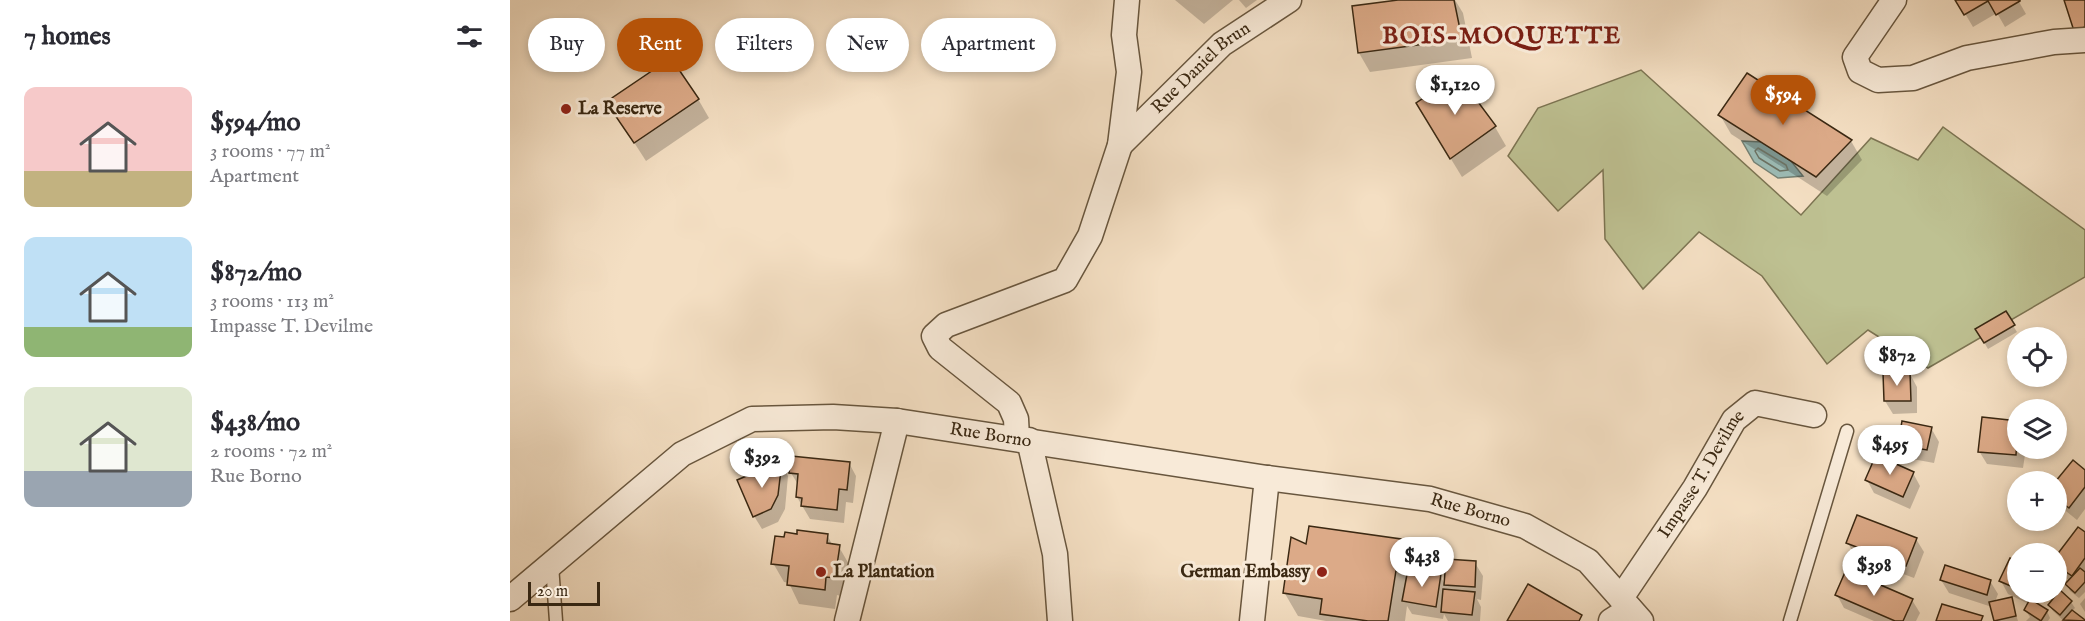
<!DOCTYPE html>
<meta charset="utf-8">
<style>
:root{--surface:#fff;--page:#f7f7f7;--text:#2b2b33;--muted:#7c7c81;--accent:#b45309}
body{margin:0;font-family:"IM FELL English",serif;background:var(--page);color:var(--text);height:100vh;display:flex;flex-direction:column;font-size:22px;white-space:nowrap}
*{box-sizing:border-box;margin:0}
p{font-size:20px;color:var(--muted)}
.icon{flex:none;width:33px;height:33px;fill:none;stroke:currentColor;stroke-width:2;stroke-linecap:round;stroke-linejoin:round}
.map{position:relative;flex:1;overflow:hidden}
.side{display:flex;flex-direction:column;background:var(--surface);width:510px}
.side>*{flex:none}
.guide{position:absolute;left:18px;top:18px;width:570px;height:54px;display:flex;gap:12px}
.controls{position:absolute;left:1497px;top:327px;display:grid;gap:12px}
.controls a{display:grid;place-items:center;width:60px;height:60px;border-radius:50%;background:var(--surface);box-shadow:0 3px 9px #0003;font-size:30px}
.scale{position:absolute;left:18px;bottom:15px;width:72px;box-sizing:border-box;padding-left:6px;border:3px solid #3a2812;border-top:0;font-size:16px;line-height:21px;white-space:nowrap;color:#3a2812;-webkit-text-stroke:4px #f8ead8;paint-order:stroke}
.price{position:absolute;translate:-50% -51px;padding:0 14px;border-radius:21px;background:#fff;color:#222;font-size:20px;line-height:39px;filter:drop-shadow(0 2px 3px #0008)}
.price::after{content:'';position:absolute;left:50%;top:36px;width:18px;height:14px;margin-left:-9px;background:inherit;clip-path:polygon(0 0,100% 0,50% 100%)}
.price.active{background:var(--accent);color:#fff}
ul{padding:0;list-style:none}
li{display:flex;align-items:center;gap:18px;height:150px;padding:0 24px}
li span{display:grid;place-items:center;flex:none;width:168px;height:120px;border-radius:12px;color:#555}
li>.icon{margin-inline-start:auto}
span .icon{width:72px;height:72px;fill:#fffc;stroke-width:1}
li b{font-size:26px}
h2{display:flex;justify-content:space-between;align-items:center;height:72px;padding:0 24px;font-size:26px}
.chip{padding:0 21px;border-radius:27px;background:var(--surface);box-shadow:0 3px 9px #0003;font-size:21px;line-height:54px}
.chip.active{background:var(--accent);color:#fff}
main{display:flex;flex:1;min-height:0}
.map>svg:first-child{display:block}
.green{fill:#bec192;stroke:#7c7452;stroke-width:1.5}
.water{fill:#9cbcb6;stroke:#758174;stroke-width:1.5}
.shadow{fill:#0003}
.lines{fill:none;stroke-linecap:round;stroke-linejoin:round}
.shore{stroke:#6b7264;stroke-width:1.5}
.building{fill:#dcaa88;stroke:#3a2812;stroke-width:1.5}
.service-casing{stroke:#68563e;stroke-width:15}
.minor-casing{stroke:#68563e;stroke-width:27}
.service{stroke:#f8ead8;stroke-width:12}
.minor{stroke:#f8ead8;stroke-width:24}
.poi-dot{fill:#8f2418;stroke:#f8ead8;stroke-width:2}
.labels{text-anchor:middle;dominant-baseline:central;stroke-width:6;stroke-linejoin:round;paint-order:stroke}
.street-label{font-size:18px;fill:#3a2812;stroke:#f8ead8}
.poi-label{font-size:18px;font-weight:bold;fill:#3a2812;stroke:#f8ead8;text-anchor:start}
.district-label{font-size:24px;font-weight:bold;letter-spacing:1.5px;fill:#7a1f14;stroke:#f8ead8}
</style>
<main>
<section class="side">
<h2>7 homes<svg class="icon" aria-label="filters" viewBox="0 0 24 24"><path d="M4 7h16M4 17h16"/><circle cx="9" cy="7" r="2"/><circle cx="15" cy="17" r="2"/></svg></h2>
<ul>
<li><span style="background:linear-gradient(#f6c9c9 70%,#c2b280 0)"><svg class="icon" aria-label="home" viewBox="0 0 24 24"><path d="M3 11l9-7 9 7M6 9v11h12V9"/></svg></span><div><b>$594/mo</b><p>3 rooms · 77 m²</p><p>Apartment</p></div></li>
<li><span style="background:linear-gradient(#bfe0f5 75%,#8fb573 0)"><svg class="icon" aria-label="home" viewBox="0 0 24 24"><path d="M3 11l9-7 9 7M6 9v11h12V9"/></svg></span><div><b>$872/mo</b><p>3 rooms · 113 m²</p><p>Impasse T. Devilme</p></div></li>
<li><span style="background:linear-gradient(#dfe7d0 70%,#9aa5b1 0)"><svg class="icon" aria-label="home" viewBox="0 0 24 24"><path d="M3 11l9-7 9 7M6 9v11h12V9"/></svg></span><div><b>$438/mo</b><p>2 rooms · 72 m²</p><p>Rue Borno</p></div></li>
</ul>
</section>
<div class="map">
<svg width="1575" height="621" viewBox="0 0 1575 621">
<rect width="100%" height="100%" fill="#f4dfc3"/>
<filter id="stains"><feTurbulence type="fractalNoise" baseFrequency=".00333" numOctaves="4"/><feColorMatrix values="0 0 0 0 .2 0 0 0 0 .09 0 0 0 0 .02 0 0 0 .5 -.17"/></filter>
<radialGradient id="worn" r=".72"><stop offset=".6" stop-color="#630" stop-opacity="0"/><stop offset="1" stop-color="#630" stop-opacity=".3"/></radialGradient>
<!-- green -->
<path class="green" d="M 1131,70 L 1291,215 L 1361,138 L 1408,160 L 1433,127 L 1575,230 L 1575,277 L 1418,368 L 1358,330 L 1317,364 L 1252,276 L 1189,232 L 1133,289 L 1095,239 L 1093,170 L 1048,211 L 998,156 L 1028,108 Z"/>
<!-- water -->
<path class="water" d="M 1232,141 L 1252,142 L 1281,161 L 1293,176 L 1268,178 L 1244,162 Z"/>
<!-- shadow -->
<g class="shadow">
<path d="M 665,0 L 723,0 L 694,24 Z"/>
<path d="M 729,0 L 747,0 L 736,8 Z"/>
<path d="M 900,0 L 945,0 L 953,13 L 962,58 L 860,72 L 849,53 Z"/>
<path d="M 1447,0 L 1508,0 L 1516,14 L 1495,27 L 1487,13 L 1463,27 Z"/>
<path d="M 1238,75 L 1341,141 L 1352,160 L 1317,196 L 1221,134 L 1210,115 Z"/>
<path d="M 947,77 L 985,127 L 996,146 L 952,177 L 919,123 Z"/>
<path d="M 188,99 L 199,118 L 136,161 L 98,102 Z"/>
<path d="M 1495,313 L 1507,332 L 1478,349 L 1467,330 Z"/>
<path d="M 1400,374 L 1407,387 L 1407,413 L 1383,414 L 1375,401 Z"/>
<path d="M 1508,423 L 1508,448 L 1516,448 L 1513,468 L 1477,464 L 1469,451 Z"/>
<path d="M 1421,428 L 1429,442 L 1424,463 L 1397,458 L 1389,445 Z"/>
<path d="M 271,463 L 278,476 L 275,509 L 268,522 L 252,529 L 244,516 Z"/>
<path d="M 339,463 L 346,476 L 343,503 L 336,502 L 334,523 L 300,519 L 287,497 L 289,486 L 281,473 Z"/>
<path d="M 1575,472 L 1575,509 L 1567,520 L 1546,503 L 1546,483 Z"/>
<path d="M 1403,473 L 1410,486 L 1400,509 L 1364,493 L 1357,480 Z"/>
<path d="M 1575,534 L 1575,592 L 1569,598 L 1560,591 L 1557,584 L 1560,581 L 1551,575 L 1546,566 L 1546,558 Z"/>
<path d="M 288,535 L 317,535 L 323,546 L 329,547 L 340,566 L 335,597 L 327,595 L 325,609 L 289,604 L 279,583 L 274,582 L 263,563 L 275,539 Z"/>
<path d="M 1406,539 L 1414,552 L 1404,578 L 1345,556 L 1338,543 Z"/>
<path d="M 890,541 L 904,565 L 903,571 L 930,575 L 935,585 L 965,563 L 973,576 L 971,600 L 967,599 L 971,607 L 970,621 L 938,621 L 934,614 L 933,619 L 902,614 L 897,606 L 895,621 L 816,621 L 788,616 L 774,592 L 798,547 Z"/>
<path d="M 1508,564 L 1508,592 L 1530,592 L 1524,604 L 1537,611 L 1540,618 L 1538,621 L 1516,621 L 1520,617 L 1515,610 L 1519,604 L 1498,594 L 1491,581 Z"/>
<path d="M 1431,580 L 1480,581 L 1488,594 L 1485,602 L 1501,599 L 1508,621 L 1485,621 L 1482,607 L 1439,593 Z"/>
<path d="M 1550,593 L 1561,602 L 1565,608 L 1562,611 L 1574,621 L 1554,621 L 1543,611 L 1539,605 Z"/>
<path d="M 1327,595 L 1402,600 L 1410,613 L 1406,621 L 1364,621 L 1334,608 Z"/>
<path d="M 1575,598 L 1575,612 L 1570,604 Z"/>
</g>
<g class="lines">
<!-- shore -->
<path class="shore" d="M 1248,148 L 1276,165 L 1278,170 L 1270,171 L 1249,158 L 1245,151 Z"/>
</g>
<!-- building -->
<g class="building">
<path d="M 888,0 L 944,0 L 952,39 L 848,53 L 842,6 Z"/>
<path d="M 1445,0 L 1510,0 L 1510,1 L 1486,15 L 1478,1 L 1454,15 Z"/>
<path d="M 1554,0 L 1575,0 L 1575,27 L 1564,31 Z"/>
<path d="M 161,58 L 189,99 L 124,143 L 96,102 Z"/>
<path d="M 1237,73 L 1342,140 L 1306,177 L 1208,115 Z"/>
<path d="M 948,75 L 986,126 L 940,159 L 906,103 Z"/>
<path d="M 1496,311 L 1505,325 L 1474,343 L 1465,329 Z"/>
<path d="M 1400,372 L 1401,401 L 1374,401 L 1373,373 Z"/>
<path d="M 1472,417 L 1508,421 L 1506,455 L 1468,452 Z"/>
<path d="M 1392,421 L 1422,427 L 1417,450 L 1388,445 Z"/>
<path d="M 1366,455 L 1404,472 L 1393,497 L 1355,480 Z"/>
<path d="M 281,456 L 340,462 L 337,490 L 329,489 L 327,510 L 291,506 L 292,498 L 286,497 L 288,474 L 279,473 Z"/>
<path d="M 1563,460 L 1575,470 L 1575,487 L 1559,508 L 1546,498 L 1545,482 Z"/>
<path d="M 272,461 L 268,495 L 261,509 L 243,517 L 227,480 Z"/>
<path d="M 1347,515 L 1407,538 L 1396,566 L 1336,543 Z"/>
<path d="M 799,526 L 891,539 L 878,621 L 858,621 L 810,614 L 812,599 L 773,593 L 781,537 L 796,544 Z"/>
<path d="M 1568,527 L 1575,532 L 1575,558 L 1562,576 L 1546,565 L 1546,556 Z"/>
<path d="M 287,530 L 318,534 L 317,543 L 330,545 L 325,578 L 316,577 L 315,590 L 277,585 L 279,566 L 261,564 L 265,536 L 274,537 L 275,532 L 287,534 Z"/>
<path d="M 1500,558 L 1508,562 L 1508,589 L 1489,581 Z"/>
<path d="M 936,559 L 966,561 L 965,587 L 934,585 Z"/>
<path d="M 1435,565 L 1481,580 L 1477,595 L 1430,580 Z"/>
<path d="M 1570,568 L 1575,572 L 1575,582 L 1565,593 L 1555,584 Z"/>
<path d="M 898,569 L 931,574 L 926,607 L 892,601 Z"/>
<path d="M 1336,570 L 1403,599 L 1393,621 L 1385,621 L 1325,595 Z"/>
<path d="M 1018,584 L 1072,615 L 1069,621 L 997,621 Z"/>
<path d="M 933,589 L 965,592 L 962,615 L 931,612 Z"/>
<path d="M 1550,590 L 1562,601 L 1550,615 L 1538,605 Z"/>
<path d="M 1502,597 L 1506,616 L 1484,621 L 1479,602 Z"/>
<path d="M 1520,599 L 1538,610 L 1531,621 L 1514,610 Z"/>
<path d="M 1432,604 L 1473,616 L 1471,621 L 1426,621 Z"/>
<path d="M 1562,610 L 1575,620 L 1575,621 L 1553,620 Z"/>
</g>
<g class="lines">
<defs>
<g id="service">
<path d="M 42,565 L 46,621"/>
<path d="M 1280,621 L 1337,431"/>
</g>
<g id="minor">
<path d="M 1384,0 L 1345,57 L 1350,71 L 1368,80 L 1403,78 L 1457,58 L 1544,42 L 1575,40"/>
<path id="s1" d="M 610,145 L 712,44 L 779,0"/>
<path d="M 507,438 L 506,419 L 499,403 L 430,348 L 424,336 L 436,325 L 555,280 L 580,236 L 610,145 L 619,72 L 614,35 L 617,0"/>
<path d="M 519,440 L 545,554 L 550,621"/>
<path id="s2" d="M 1111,598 L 1185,488 L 1224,420 L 1245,403 L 1304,415"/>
<path id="s3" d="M 0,599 L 172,454 L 242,419 L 323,417 L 387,421 L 757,478 L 920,499 L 1015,526 L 1078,561 L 1131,621"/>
<path d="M 337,621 L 387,421"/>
<path d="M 742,621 L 757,478"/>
<path d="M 1101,621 L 1120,609"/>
</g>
</defs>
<!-- service casing -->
<use href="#service" class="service-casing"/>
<!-- minor casing -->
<use href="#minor" class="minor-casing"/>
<!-- service -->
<use href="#service" class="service"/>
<!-- minor -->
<use href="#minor" class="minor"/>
</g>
<!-- markers -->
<g class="poi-dot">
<circle cx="56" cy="109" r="6"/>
<circle cx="311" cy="572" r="6"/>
<circle cx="812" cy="572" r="6"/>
</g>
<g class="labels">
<!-- street labels -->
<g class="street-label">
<text stroke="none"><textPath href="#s1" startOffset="112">Rue Daniel Brun</textPath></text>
<text stroke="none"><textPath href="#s3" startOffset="543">Rue Borno</textPath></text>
<text stroke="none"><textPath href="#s2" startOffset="148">Impasse T. Devilme</textPath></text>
<text stroke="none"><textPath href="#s3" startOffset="1029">Rue Borno</textPath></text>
</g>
<!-- poi labels -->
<g class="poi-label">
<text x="68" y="109">La Reserve</text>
<text x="323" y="572">La Plantation</text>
<text x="800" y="572" text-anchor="end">German Embassy</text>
</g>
<!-- district labels -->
<g class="district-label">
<text x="992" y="36">BOIS-MOQUETTE</text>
</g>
</g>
<rect width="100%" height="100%" filter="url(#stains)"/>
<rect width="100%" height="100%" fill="url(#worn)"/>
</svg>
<div class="controls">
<a><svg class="icon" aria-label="locate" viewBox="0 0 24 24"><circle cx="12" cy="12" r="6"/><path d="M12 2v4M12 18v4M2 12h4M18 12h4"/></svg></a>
<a><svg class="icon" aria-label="layers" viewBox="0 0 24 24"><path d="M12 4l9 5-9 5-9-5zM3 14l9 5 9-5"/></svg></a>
<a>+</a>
<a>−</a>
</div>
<div class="scale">20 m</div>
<b class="price" style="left:945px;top:116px">$1,120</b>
<b class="price active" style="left:1273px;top:126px">$594</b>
<b class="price" style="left:1387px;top:387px">$872</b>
<b class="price" style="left:1380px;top:476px">$495</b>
<b class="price" style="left:252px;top:489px">$392</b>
<b class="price" style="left:912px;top:588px">$438</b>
<b class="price" style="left:1364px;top:597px">$398</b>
<div class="guide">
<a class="chip">Buy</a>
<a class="chip active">Rent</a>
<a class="chip">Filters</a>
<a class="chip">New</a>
<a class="chip">Apartment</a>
</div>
</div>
</main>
